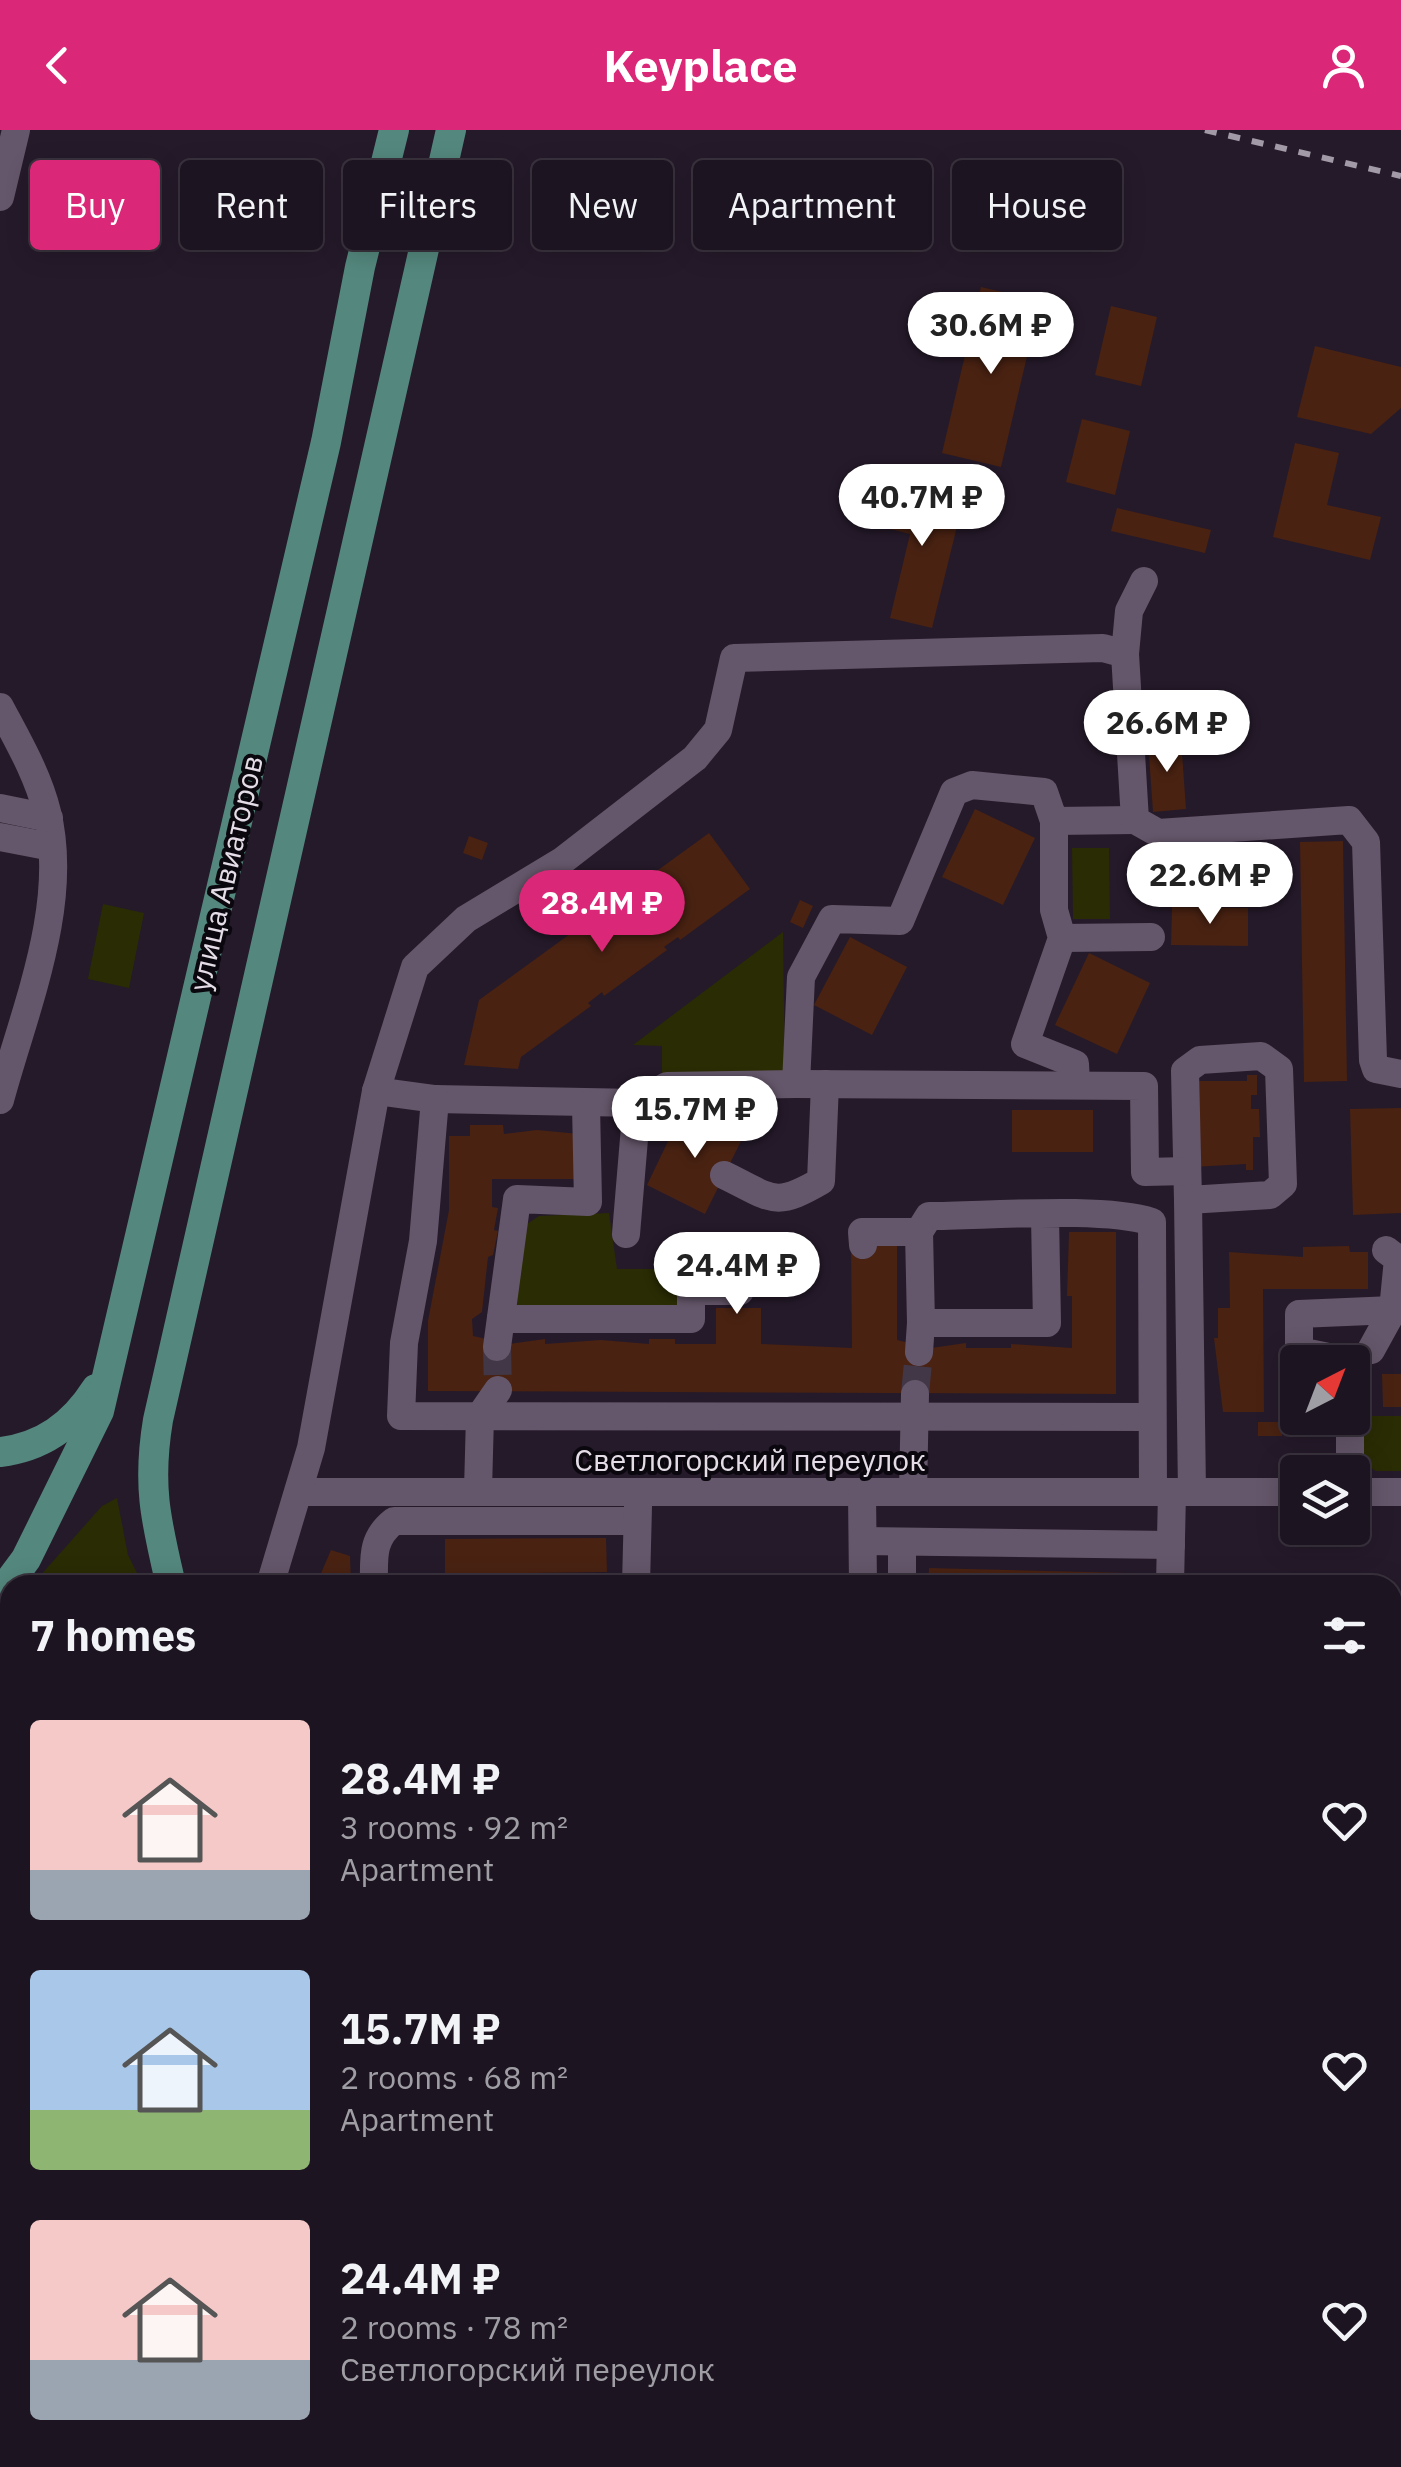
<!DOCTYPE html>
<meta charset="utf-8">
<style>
:root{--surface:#1c1420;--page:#29212d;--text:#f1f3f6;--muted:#a09ea5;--line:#3a333e;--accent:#db2777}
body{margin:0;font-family:"IBM Plex Sans",sans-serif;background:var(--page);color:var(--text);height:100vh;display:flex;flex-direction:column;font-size:38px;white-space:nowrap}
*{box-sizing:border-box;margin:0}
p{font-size:32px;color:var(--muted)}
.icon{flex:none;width:55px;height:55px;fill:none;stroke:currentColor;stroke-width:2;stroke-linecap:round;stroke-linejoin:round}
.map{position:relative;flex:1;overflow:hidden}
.side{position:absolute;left:0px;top:1445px;width:1402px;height:892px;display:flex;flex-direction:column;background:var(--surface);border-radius:30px 30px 0 0;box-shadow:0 5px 25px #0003,0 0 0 2px var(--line)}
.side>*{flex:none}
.top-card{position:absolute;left:30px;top:30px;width:1342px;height:90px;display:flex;gap:20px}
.needle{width:65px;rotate:42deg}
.buttons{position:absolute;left:1280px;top:1215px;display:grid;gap:20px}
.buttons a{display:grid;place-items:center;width:90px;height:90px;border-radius:10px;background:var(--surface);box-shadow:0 5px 25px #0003,0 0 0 2px var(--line);font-size:50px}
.price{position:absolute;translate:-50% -85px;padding:0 22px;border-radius:35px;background:#fff;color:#222;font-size:32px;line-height:65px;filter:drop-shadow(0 2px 5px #0008)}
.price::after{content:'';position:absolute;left:50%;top:60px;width:30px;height:22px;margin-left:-15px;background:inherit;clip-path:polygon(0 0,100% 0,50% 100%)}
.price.active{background:var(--accent);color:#fff}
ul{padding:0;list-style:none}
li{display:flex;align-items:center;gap:30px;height:250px;padding:0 30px}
li span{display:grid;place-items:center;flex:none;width:280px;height:200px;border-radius:10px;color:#555}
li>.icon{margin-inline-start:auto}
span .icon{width:120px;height:120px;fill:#fffc;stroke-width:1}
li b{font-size:42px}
h2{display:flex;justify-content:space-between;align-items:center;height:120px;padding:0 30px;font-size:42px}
.tag{padding:0 35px;border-radius:10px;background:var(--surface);box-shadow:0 5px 25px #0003,0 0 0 2px var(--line);font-size:35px;line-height:90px}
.tag.active{background:var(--accent);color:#fff}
header{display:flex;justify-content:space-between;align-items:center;height:130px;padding:0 30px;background:var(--accent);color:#fff;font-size:45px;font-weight:700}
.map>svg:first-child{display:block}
.education{fill:#2e2415}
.green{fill:#2a2c04}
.building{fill:#492212}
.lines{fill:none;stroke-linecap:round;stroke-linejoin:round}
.minor-tunnel{stroke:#423746;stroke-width:28;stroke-dasharray:28 14;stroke-linecap:butt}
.minor{stroke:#65576b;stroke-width:28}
.major{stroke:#54887e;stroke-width:30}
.rail{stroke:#a29aa6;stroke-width:6;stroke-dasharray:12 12;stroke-linecap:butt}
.labels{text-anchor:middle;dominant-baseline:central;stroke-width:8;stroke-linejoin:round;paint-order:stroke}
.street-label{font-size:30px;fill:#e4dde8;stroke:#0b070e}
</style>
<header><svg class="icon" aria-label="back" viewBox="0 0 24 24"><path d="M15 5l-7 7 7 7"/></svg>Keyplace<svg class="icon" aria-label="person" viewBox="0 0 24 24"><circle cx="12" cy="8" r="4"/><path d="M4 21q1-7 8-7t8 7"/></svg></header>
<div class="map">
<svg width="1401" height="2337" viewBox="0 0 1401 2337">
<rect width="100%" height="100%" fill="#251a2a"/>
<!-- education -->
<rect class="education" x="1392" y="1508" width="9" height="545"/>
<!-- green -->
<g class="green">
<path d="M 1072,718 L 1109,718 L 1110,789 L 1073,789 Z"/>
<path d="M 103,774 L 144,783 L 129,858 L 88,849 Z"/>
<path d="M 783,802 L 785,943 L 662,946 L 662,916 L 633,915 Z"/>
<path d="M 609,1083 L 617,1139 L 682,1139 L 678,1177 L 522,1180 L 516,1175 L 527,1094 L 539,1086 Z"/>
<path d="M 1365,1286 L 1401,1286 L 1401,1341 L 1376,1341 L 1362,1333 L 1361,1289 Z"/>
<path d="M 117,1368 L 128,1425 L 143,1455 L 32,1455 L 102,1376 Z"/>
<path d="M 10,1484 L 10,2328 L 151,2328 L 151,2337 L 0,2337 L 0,1498 Z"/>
<path d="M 1053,2328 L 1173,2328 L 1174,2337 L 1053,2337 Z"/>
</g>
<!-- building -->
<g class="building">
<path d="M 981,157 L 1040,171 L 1001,337 L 942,323 Z"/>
<path d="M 1111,176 L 1157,187 L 1141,256 L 1095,245 Z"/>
<path d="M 1315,216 L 1401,237 L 1401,278 L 1371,304 L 1297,287 Z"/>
<path d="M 1082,289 L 1130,301 L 1115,365 L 1066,352 Z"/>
<path d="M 1295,313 L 1339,323 L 1327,375 L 1381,387 L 1370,430 L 1273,407 Z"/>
<path d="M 905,353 L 964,368 L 932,498 L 890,488 L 910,404 L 882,397 L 891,359 L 903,362 Z"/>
<path d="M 1117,378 L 1211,400 L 1205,423 L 1111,401 Z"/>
<path d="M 1181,609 L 1186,679 L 1153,682 L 1148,611 Z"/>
<path d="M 975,679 L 1035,708 L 1003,775 L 942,747 Z"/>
<path d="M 709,703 L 750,759 L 680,810 L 678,807 L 664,817 L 667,820 L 604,866 L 602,862 L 588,873 L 591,876 L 521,927 L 518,939 L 464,935 L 479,870 Z"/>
<path d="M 469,706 L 488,713 L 482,730 L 463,723 Z"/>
<path d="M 1343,711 L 1347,951 L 1304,952 L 1300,712 Z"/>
<path d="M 800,770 L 813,776 L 803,798 L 790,792 Z"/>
<path d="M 1172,777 L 1248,778 L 1248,816 L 1171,815 Z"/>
<path d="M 850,807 L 907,837 L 872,905 L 814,875 Z"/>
<path d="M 1089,823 L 1150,853 L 1117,924 L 1055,895 Z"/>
<path d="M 1247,945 L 1257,945 L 1257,965 L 1251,965 L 1251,979 L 1259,979 L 1260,1007 L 1253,1007 L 1253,1040 L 1246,1040 L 1246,1034 L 1193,1037 L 1194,951 L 1247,951 Z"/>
<path d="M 684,978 L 743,1007 L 705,1084 L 647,1055 Z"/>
<path d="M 1401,978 L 1401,1083 L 1353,1085 L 1350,979 Z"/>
<rect x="1012" y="980" width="81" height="42"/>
<path d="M 470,995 L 503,995 L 504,1004 L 537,1000 L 579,1004 L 579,1049 L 492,1049 L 492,1077 L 498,1078 L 494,1100 L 498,1101 L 493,1125 L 488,1127 L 482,1182 L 472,1189 L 473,1206 L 509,1214 L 545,1209 L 545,1214 L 601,1210 L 649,1214 L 649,1209 L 675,1209 L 675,1214 L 716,1214 L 716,1178 L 761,1178 L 761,1214 L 852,1218 L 851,1115 L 897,1115 L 897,1210 L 931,1218 L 966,1213 L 966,1218 L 1011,1218 L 1011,1214 L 1072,1218 L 1072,1166 L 1067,1166 L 1069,1102 L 1116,1102 L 1116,1264 L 428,1261 L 428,1191 L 449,1080 L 449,1006 L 470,1006 Z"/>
<path d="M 1349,1116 L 1350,1122 L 1368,1122 L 1368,1159 L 1263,1159 L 1264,1282 L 1223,1282 L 1214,1208 L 1218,1208 L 1218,1178 L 1230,1178 L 1229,1122 L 1303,1127 L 1303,1117 Z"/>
<path d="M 1382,1244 L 1401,1244 L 1401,1277 L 1383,1277 Z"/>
<rect x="1258" y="1292" width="24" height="14"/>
<path d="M 606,1408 L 607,1442 L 445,1444 L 445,1409 Z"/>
<path d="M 331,1420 L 350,1426 L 351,1455 L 316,1455 Z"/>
<path d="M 929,1438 L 1128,1443 L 1127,1455 L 928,1455 Z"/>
<rect x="1392" y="1811" width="9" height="48"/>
<rect x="1392" y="1925" width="9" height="50"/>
<path d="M 1392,2094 L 1401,2094 L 1401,2129 L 1392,2128 Z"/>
<rect x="320" y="2328" width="42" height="9"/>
<rect x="739" y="2328" width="101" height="9"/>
<rect x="906" y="2328" width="34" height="9"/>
<rect x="974" y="2328" width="38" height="9"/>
<rect x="1221" y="2328" width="36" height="9"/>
</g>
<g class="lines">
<!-- minor-tunnel -->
<g class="minor-tunnel">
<path d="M 497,1217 L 498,1260"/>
<path d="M 915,1264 L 919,1222"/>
</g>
<!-- minor -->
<g class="minor">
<path d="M 0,67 L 16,0"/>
<path d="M 1125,524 L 1129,481 L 1144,451"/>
<path d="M 0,577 C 18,611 38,645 47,682 C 70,775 24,881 0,970"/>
<path d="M 0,678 L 49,688"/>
<path d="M 1054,691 L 1054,780 L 1062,808 L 1025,914 L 1075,934 L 1076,954"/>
<path d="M 0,707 L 52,717"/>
<path d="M 1062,808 L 1151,807"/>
<path d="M 1261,926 L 1279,939 L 1283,1054 L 1270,1065 L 1188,1070 L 1185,941 L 1200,930 Z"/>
<path d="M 796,954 L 1144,956 L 1145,1042 L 1187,1041"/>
<path d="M 376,961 L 435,969 L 637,973"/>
<path d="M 435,969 L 423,1111 L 404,1213 L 401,1286 L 1152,1287"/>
<path d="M 724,1045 C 772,1068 773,1079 821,1051 L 825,954"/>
<path d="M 1188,1070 L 1192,1362"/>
<path d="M 1045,1086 L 1047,1193 L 921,1193 L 919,1102 L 929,1086 C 986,1086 1103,1076 1152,1092 L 1153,1362"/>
<path d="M 626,1104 L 637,973 L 667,956 L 796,954 L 801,847 L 832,789 L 900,791 L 954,662 L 972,655 L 1044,662 L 1054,691 L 1135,690"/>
<path d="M 863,1115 L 862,1102 L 919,1102"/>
<path d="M 501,1189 L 691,1189 L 691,1161 L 740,1161"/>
<path d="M 497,1217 L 517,1069 L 588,1072 L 586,975"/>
<path d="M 1371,1220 L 1393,1180 L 1398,1129 L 1386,1120"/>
<path d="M 919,1222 L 921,1193"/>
<path d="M 1348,1231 L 1299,1221 L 1299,1184 L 1393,1180"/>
<path d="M 1350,1288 L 1350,1342"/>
<path d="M 478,1360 L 480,1286 L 498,1260"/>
<path d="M 300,1362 L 1298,1362"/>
<path d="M 862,1362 L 863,1455"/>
<path d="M 913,1362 L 915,1264"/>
<path d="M 1352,1362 L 1401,1362"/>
<path d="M 863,1411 L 1171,1415"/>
<path d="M 270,1455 L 311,1318 L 376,961 L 415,837 L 466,789 L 562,731 L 695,628 L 718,600 L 734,528 L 1103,518 L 1125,524 L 1135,690 L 1158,703 L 1349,690 L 1366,712 L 1373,930 L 1376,939 L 1401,944"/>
<path d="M 374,1455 C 374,1428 371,1409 394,1391 L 635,1391"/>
<path d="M 636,1455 L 638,1376"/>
<path d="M 902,1455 L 902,1412"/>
<path d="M 1170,1455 L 1172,1362"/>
<path d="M 1392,2073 L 1401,2073"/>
<path d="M 1392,2151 L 1401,2151"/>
<path d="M 301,2328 L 301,2337"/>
<path d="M 386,2328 L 386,2337"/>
<path d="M 692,2328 L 692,2337"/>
<path d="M 1290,2328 L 1290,2337"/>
<path d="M 853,2337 L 853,2328"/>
<path d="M 1036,2337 L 1036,2328"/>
<path d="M 1196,2337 L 1197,2328"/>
</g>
<!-- major -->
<g class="major">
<path d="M 0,1322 C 43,1317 73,1295 96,1259"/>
<path d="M 171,1455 C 156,1391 147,1356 158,1290 L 451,0"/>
<path d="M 0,1464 L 26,1429 L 99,1281 L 326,312 L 360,137 L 394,0"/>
<path d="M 0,1766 L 10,1763"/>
<path d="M 181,2337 L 181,2328"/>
</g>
<!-- rail -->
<path class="rail" d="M 1205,0 L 1401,46"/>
</g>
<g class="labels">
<!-- street labels -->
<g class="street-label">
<text transform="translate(225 743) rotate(-77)">улица Авиаторов</text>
<text x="750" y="1329">Светлогорский переулок</text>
</g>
</g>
</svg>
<div class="buttons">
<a><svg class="needle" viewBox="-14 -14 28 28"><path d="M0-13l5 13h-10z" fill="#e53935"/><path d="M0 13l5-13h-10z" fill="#a09ea5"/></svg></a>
<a><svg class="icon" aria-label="layers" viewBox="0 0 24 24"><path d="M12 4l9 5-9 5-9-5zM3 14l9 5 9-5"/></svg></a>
</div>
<b class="price" style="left:991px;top:247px">30.6M ₽</b>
<b class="price" style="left:922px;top:419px">40.7M ₽</b>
<b class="price" style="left:1167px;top:645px">26.6M ₽</b>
<b class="price" style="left:1210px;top:797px">22.6M ₽</b>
<b class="price active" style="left:602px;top:825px">28.4M ₽</b>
<b class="price" style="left:695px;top:1031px">15.7M ₽</b>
<b class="price" style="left:737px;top:1187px">24.4M ₽</b>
<div class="top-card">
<a class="tag active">Buy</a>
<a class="tag">Rent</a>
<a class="tag">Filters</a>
<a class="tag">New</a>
<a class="tag">Apartment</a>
<a class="tag">House</a>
</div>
<section class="side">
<h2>7 homes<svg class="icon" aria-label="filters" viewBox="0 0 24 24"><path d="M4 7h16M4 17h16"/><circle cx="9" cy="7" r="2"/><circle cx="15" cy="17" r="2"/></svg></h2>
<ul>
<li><span style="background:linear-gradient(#f6c9c9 75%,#9aa5b1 0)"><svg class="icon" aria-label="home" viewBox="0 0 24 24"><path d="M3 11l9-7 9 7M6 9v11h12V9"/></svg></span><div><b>28.4M ₽</b><p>3 rooms · 92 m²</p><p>Apartment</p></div><svg class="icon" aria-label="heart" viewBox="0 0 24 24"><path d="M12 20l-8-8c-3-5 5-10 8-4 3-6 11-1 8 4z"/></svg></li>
<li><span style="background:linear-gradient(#a9c7e8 70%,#8fb573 0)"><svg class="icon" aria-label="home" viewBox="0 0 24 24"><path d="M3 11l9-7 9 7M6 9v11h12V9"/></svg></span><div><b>15.7M ₽</b><p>2 rooms · 68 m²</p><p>Apartment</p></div><svg class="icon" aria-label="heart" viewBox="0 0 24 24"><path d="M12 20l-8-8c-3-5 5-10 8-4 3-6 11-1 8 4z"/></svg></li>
<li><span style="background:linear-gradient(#f6c9c9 70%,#9aa5b1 0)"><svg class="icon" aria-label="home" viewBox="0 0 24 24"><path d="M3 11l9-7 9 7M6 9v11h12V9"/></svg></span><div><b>24.4M ₽</b><p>2 rooms · 78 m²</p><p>Светлогорский переулок</p></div><svg class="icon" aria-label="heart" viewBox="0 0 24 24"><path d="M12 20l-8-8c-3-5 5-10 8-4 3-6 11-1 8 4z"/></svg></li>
</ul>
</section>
</div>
